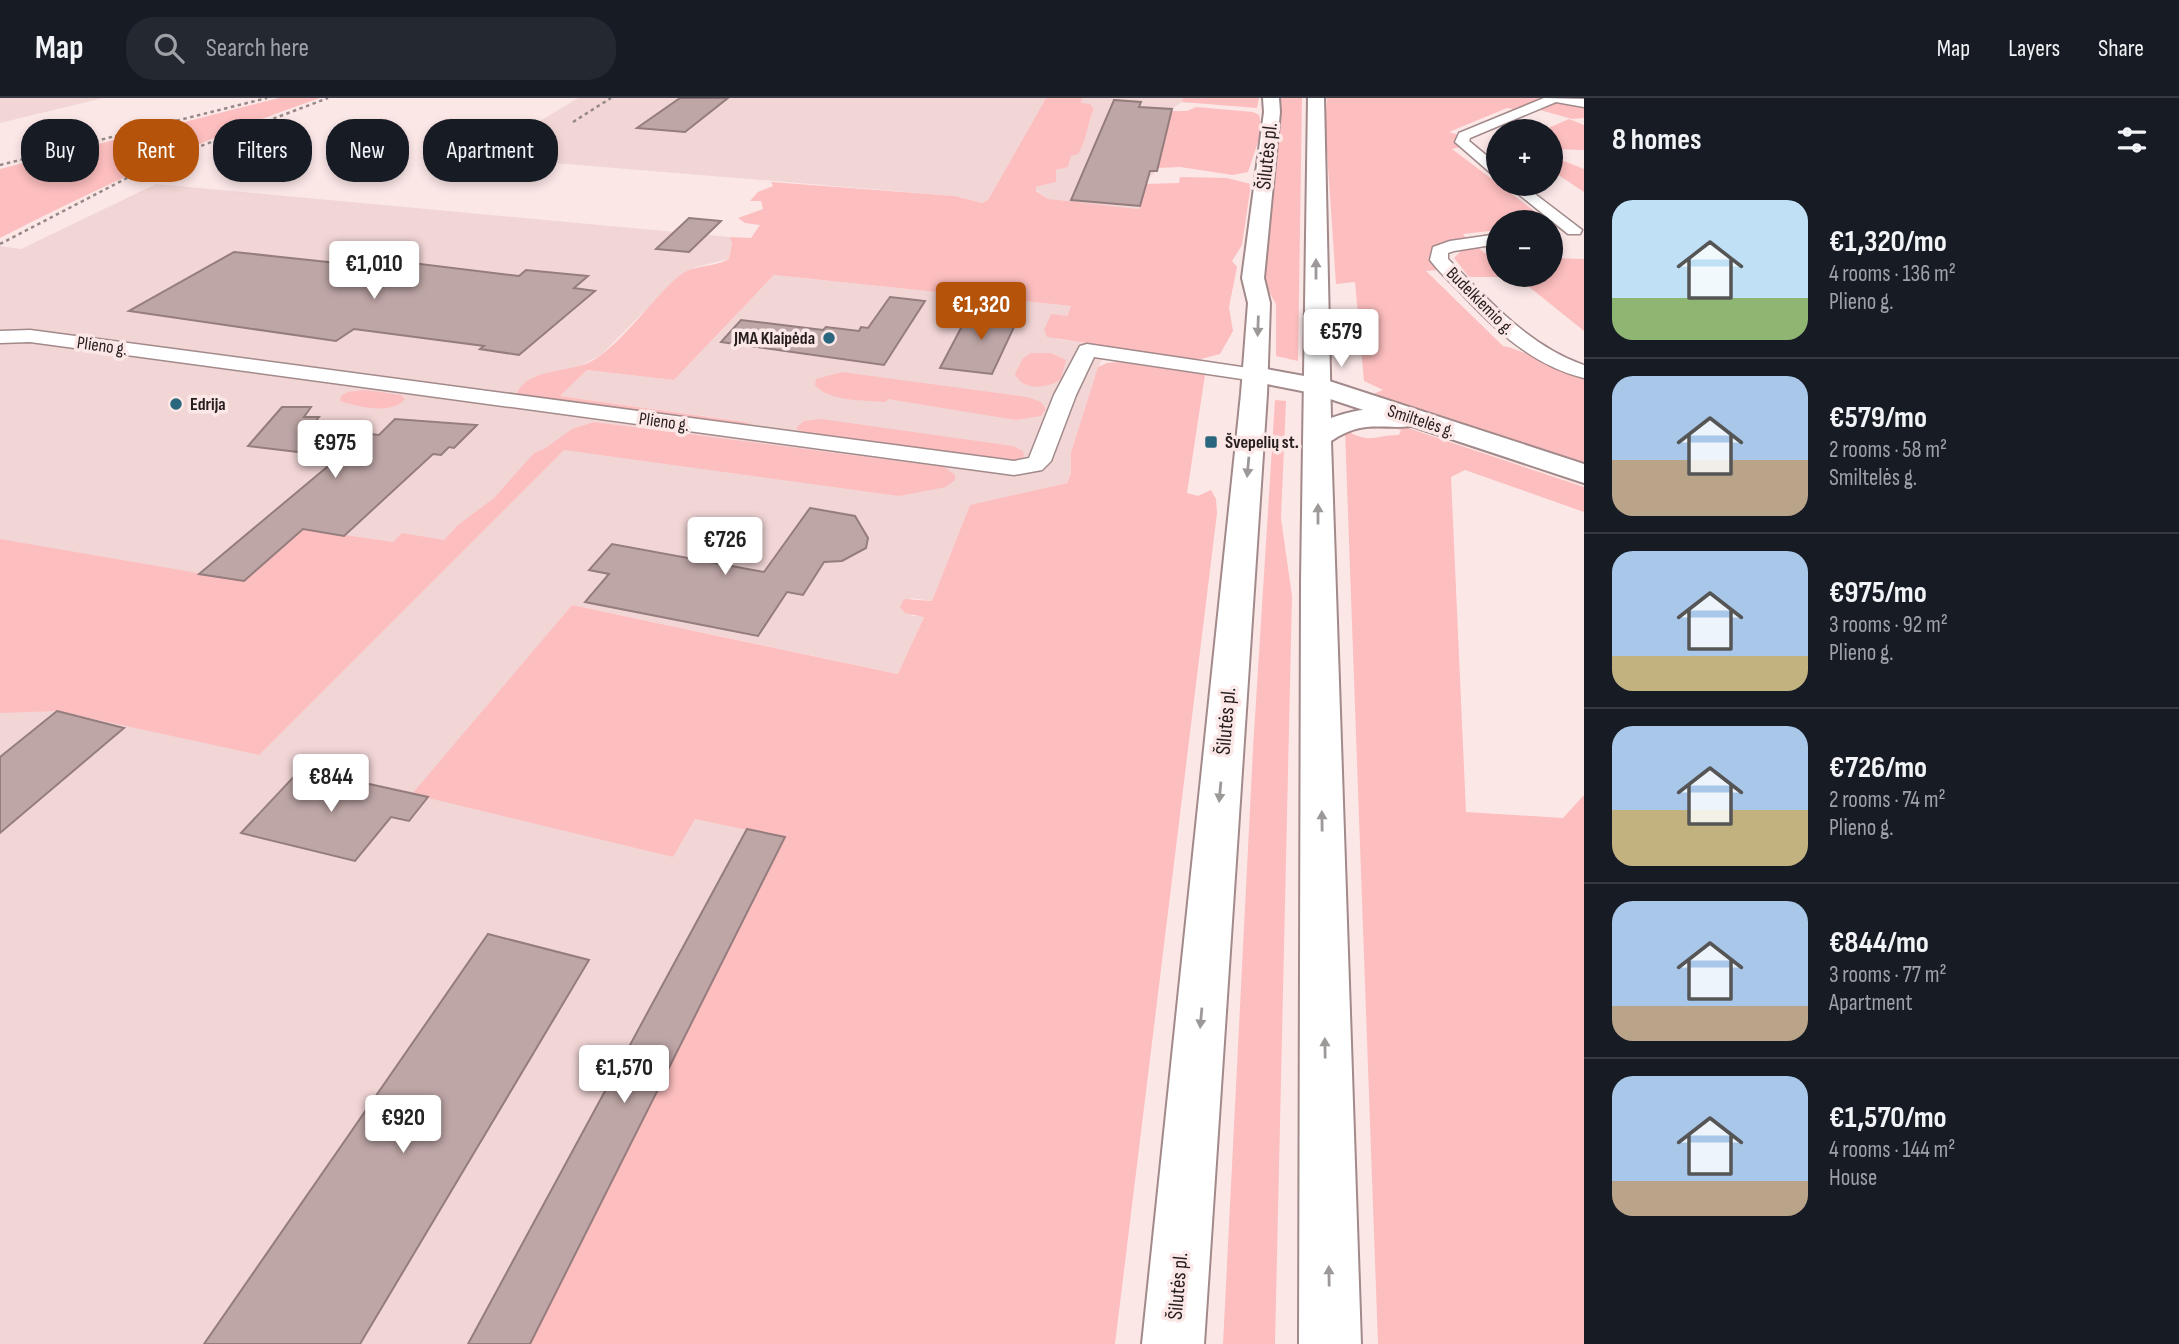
<!DOCTYPE html>
<meta charset="utf-8">
<style>
:root{--surface:#171b24;--page:#242831;--text:#f1f3f6;--muted:#9ea1a6;--line:#363941;--accent:#b45309}
body{margin:0;font-family:"Sofia Sans Condensed",sans-serif;background:var(--page);color:var(--text);height:100vh;display:flex;flex-direction:column;font-size:26px;white-space:nowrap}
*{box-sizing:border-box;margin:0}
p{font-size:23px;color:var(--muted)}
.icon{flex:none;width:38px;height:38px;fill:none;stroke:currentColor;stroke-width:2;stroke-linecap:round;stroke-linejoin:round}
.map{position:relative;flex:1;overflow:hidden}
.panel{display:flex;flex-direction:column;background:var(--surface);width:595px}
.panel>*{flex:none}
.hud{position:absolute;left:21px;top:21px;width:665px;height:63px;display:flex;gap:14px}
.buttons{position:absolute;left:1486px;top:21px;display:grid;gap:14px}
.buttons a{display:grid;place-items:center;width:77px;height:77px;border-radius:50%;background:var(--surface);box-shadow:0 4px 10px #0003;font-size:35px}
.price{position:absolute;translate:-50% -60px;padding:0 16px;border-radius:7px;background:#fff;color:#222;font-size:23px;line-height:46px;filter:drop-shadow(0 2px 4px #0008)}
.price::after{content:'';position:absolute;left:50%;top:42px;width:21px;height:16px;margin-left:-10px;background:inherit;clip-path:polygon(0 0,100% 0,50% 100%)}
.price.on{background:var(--accent);color:#fff}
ul{padding:0;list-style:none}
li{display:flex;align-items:center;gap:21px;height:175px;padding:0 28px}
li+li{border-top:2px solid var(--line)}
li span{display:grid;place-items:center;flex:none;width:196px;height:140px;border-radius:21px;color:#555}
li>.icon{margin-inline-start:auto}
span .icon{width:84px;height:84px;fill:#fffc;stroke-width:1}
li b{font-size:30px}
h2{display:flex;justify-content:space-between;align-items:center;height:84px;padding:0 28px;font-size:30px}
.tag{padding:0 24px;border-radius:28px;background:var(--surface);box-shadow:0 4px 10px #0003;font-size:24px;line-height:63px}
.tag.on{background:var(--accent);color:#fff}
header{display:flex;align-items:center;gap:42px;box-sizing:border-box;height:98px;padding:0 35px;background:var(--surface);border-bottom:2px solid var(--line)}
header strong{font-size:33px}
nav{display:flex;gap:38px;margin-inline-start:auto;font-size:24px}
.search{width:490px;height:63px;background:var(--page);display:flex;align-items:center;gap:18px;box-sizing:border-box;padding:0 24px;border-radius:28px;color:var(--muted);font-size:26px}
main{display:flex;flex:1;min-height:0}
.map>svg:first-child{display:block}
.built{fill:#f2d6d6}
.green{fill:#fdbebf}
.building{fill:#bfa6a6;stroke:#957d7d;stroke-width:2}
.lines{fill:none;stroke-linecap:round;stroke-linejoin:round}
.street-casing{stroke:#a2898a;stroke-width:3}
.secondary-casing{stroke:#a2898a;stroke-width:4}
.primary-casing{stroke:#a2898a;stroke-width:4}
.street{fill:#fff;fill-rule:evenodd}
.secondary{fill:#fff;fill-rule:evenodd}
.primary{fill:#fff;fill-rule:evenodd}
.rail{stroke:#978888;stroke-width:2.5;stroke-dasharray:3.5 3.5;stroke-linecap:butt}
.oneway{fill:#9d9999}
.poi-dot{fill:#2a667d;stroke:#fce7e7;stroke-width:2.5}
.labels{text-anchor:middle;dominant-baseline:central;stroke-width:7;stroke-linejoin:round;paint-order:stroke}
.far-street-label{font-size:18px;fill:#261d1d;stroke:#fce7e7}
.far-poi-label{font-size:18px;font-weight:bold;fill:#261d1d;stroke:#fce7e7;text-anchor:start}
.street-label{font-size:21px;fill:#261d1d;stroke:#fce7e7}
</style>
<header>
<strong>Map</strong>
<div class="search"><svg class="icon" aria-label="search" viewBox="0 0 24 24"><circle cx="10" cy="10" r="6"/><path d="M15 15l6 6"/></svg>Search here</div>
<nav><a>Map</a><a>Layers</a><a>Share</a></nav>
</header>
<main>
<div class="map">
<svg width="1584" height="1246" viewBox="0 0 1584 1246">
<rect width="100%" height="100%" fill="#fce7e7"/>
<!-- built -->
<g class="built">
<path d="M 0,0 L 103,0 L 0,25 Z"/>
<path d="M 578,0 L 1046,0 L 988,102 L 982,105 L 955,98 L 481,59 Z"/>
<path d="M 1082,0 L 1183,0 L 1182,4 L 1172,11 L 1157,73 L 1148,80 L 1139,111 L 1058,103 L 1048,101 L 1036,92 L 1036,89 L 1056,84 L 1056,72 L 1061,71 L 1071,58 L 1081,50 L 1094,11 L 1081,5 Z"/>
<path d="M 156,86 L 730,139 L 732,146 L 729,161 L 696,169 L 679,178 L 601,257 L 580,268 L 535,278 L 516,295 L 749,324 L 560,298 L 587,272 L 674,282 L 774,177 L 1071,208 L 1056,241 L 1109,248 L 1098,269 L 1071,354 L 1071,375 L 1067,385 L 970,408 L 932,503 L 911,500 L 912,518 L 924,518 L 899,576 L 572,507 L 413,696 L 695,721 L 785,739 L 530,1246 L 0,1246 L 0,148 L 21,151 Z"/>
</g>
<!-- green -->
<g class="green">
<path d="M 279,0 L 320,0 C 209,38 104,87 0,140 L 0,71 Z"/>
<path d="M 1046,0 L 1082,0 L 1081,5 L 1090,6 L 1094,11 C 1087,27 1087,41 1078,56 L 1071,58 L 1068,69 L 1056,72 L 1056,84 L 1036,89 L 1036,93 L 1048,101 L 1139,111 L 1146,86 L 1179,85 L 1180,79 L 1227,80 L 1251,86 L 1242,147 L 1232,163 L 1237,169 L 1229,209 L 1233,233 L 1220,256 L 1201,261 L 1190,261 L 1047,239 L 1044,232 L 1051,216 L 1067,218 L 1071,208 L 774,177 L 674,282 L 587,272 L 560,298 L 752,325 L 738,327 L 516,298 C 524,270 568,275 590,264 C 621,248 651,201 679,178 C 694,166 713,170 729,161 L 732,146 L 730,139 L 751,140 L 760,127 L 745,125 L 738,120 L 763,111 L 761,103 L 750,103 L 758,94 L 773,88 L 771,84 L 955,98 L 982,105 L 988,102 Z"/>
<path d="M 1183,0 L 1259,0 L 1257,10 L 1182,4 Z"/>
<path d="M 1277,0 L 1302,0 L 1298,263 L 1276,258 L 1276,206 L 1263,183 L 1273,91 Z"/>
<path d="M 1327,0 L 1547,0 L 1518,12 L 1507,10 L 1449,34 L 1459,37 L 1457,44 L 1460,49 L 1452,51 L 1549,124 L 1498,124 L 1498,132 L 1463,136 L 1466,140 L 1440,145 L 1433,150 L 1430,160 L 1439,172 L 1426,173 L 1503,248 C 1528,253 1556,272 1584,280 L 1584,365 L 1373,296 L 1383,292 L 1364,283 L 1355,184 L 1336,186 L 1325,23 Z"/>
<path d="M 1557,5 L 1584,9 L 1584,20 L 1572,21 L 1540,12 Z"/>
<path d="M 1196,9 L 1253,14 L 1259,17 L 1262,32 L 1248,74 L 1233,77 L 1180,69 L 1158,70 L 1171,13 L 1187,13 Z"/>
<path d="M 1569,21 L 1584,27 L 1584,52 L 1551,51 L 1550,33 L 1541,33 Z"/>
<path d="M 1551,58 L 1584,71 L 1584,94 L 1551,72 Z"/>
<path d="M 1477,149 L 1491,160 L 1498,160 L 1498,177 L 1550,177 L 1551,160 L 1584,161 L 1584,233 L 1517,179 L 1469,179 L 1454,160 L 1463,151 Z"/>
<path d="M 1031,255 L 1051,255 L 1066,262 L 1061,281 C 1048,291 1022,293 1015,276 L 1023,260 Z"/>
<path d="M 1119,264 L 1205,277 L 1187,395 L 1198,398 L 1211,392 L 1216,401 L 1217,415 L 1115,1246 L 530,1246 L 785,740 L 695,721 L 673,759 L 412,696 L 572,507 L 898,576 L 924,519 L 905,515 L 900,509 L 904,501 L 932,503 L 970,407 L 1067,385 L 1071,375 L 1071,354 L 1098,269 L 1107,265 Z"/>
<path d="M 842,274 L 1027,299 L 1041,304 L 1046,311 L 1041,318 L 1016,322 L 888,301 L 886,304 C 866,302 828,304 815,287 L 816,281 Z"/>
<path d="M 365,292 L 401,297 L 405,301 C 393,317 357,309 340,303 L 341,298 L 348,294 Z"/>
<path d="M 1275,302 L 1286,303 L 1281,420 L 1292,498 L 1275,1246 L 1223,1246 L 1253,651 Z"/>
<path d="M 821,321 L 1013,348 L 1023,353 L 1024,359 L 1008,364 L 804,336 L 796,330 L 804,323 Z"/>
<path d="M 1384,322 L 1584,389 L 1584,414 L 1465,372 L 1451,379 L 1466,714 L 1563,720 L 1584,697 L 1584,1246 L 1378,1246 L 1345,332 C 1373,347 1372,337 1399,337 L 1401,332 L 1381,327 Z"/>
<path d="M 594,324 L 944,369 L 955,377 L 955,382 L 946,389 L 899,398 L 564,352 L 259,657 L 57,613 L 0,615 L 0,441 L 244,483 L 303,431 L 393,444 L 402,435 L 444,442 L 458,427 L 494,400 L 534,355 L 544,351 L 572,331 Z"/>
</g>
<!-- building -->
<g class="building">
<path d="M 680,0 L 728,0 L 685,34 L 637,30 Z"/>
<path d="M 1114,2 L 1141,4 L 1139,9 L 1172,11 L 1157,73 L 1150,73 L 1140,108 L 1071,102 Z"/>
<path d="M 689,120 L 721,123 L 689,154 L 656,151 Z"/>
<path d="M 234,154 L 394,171 L 404,164 L 519,178 L 526,172 L 588,178 L 574,190 L 595,193 L 519,257 L 480,251 L 484,248 L 354,231 L 336,243 L 129,213 Z"/>
<path d="M 890,199 L 925,203 L 884,267 L 721,244 L 741,222 L 823,232 L 826,229 L 859,233 L 861,229 L 868,230 Z"/>
<path d="M 971,211 L 1020,216 L 992,276 L 940,270 Z"/>
<path d="M 282,309 L 311,309 L 304,319 L 319,319 L 311,329 L 379,337 L 395,321 L 477,327 L 454,350 L 449,349 L 441,357 L 433,356 L 344,438 L 303,431 L 244,483 L 199,476 L 339,359 L 248,348 Z"/>
<path d="M 810,410 L 855,418 L 868,440 L 866,450 L 842,463 L 824,464 L 803,497 L 787,494 L 758,538 L 585,504 L 609,476 L 589,472 L 612,446 L 764,474 Z"/>
<path d="M 57,613 L 124,630 L 0,735 L 0,659 Z"/>
<path d="M 301,671 L 428,699 L 409,723 L 391,719 L 355,763 L 241,735 Z"/>
<path d="M 747,731 L 785,739 L 530,1246 L 468,1246 Z"/>
<path d="M 488,836 L 589,862 L 360,1246 L 204,1246 Z"/>
</g>
<g class="lines">
<defs>
<g id="street">
<path d="M 1544,0 L 1584,1 L 1584,9 L 1556,4 L 1470,40 L 1469,43 L 1498,67 L 1498,78 L 1493,77 L 1455,44 L 1459,35 Z"/>
<path d="M 1506,86 L 1522,86 L 1582,132 L 1580,136 L 1568,136 Z"/>
<path d="M 1498,136 L 1498,146 L 1454,153 L 1448,155 L 1448,161 C 1489,202 1527,247 1584,267 L 1584,280 C 1532,267 1495,232 1460,194 C 1450,184 1439,174 1430,162 L 1433,149 L 1450,143 Z"/>
<path d="M 30,232 L 1014,363 L 1029,360 L 1054,297 L 1080,248 L 1087,246 L 1255,271 L 1262,273 L 1265,277 L 1262,281 L 1255,283 L 1094,259 L 1076,297 L 1051,363 L 1042,372 L 1014,377 L 30,244 L 0,245 L 0,233 Z"/>
</g>
<path id="secondary" d="M 1255,269 L 1326,282 L 1584,366 L 1584,385 L 1312,295 L 1246,282 L 1242,277 L 1246,272 Z"/>
<g id="primary">
<path d="M 1263,0 L 1279,0 L 1280,14 L 1264,180 L 1270,205 L 1267,296 L 1204,1246 L 1142,1246 L 1241,296 L 1248,205 L 1242,180 L 1264,14 Z"/>
<path d="M 1308,0 L 1324,0 L 1331,320 C 1360,309 1393,307 1423,314 L 1427,320 L 1423,326 C 1386,335 1368,318 1331,343 L 1361,1246 L 1299,1246 L 1301,484 Z"/>
</g>
</defs>
<!-- street casing -->
<use href="#street" class="street-casing"/>
<!-- secondary casing -->
<use href="#secondary" class="secondary-casing"/>
<!-- primary casing -->
<use href="#primary" class="primary-casing"/>
<!-- street -->
<use href="#street" class="street"/>
<!-- secondary -->
<use href="#secondary" class="secondary"/>
<!-- primary -->
<use href="#primary" class="primary"/>
<!-- rail -->
<g class="rail">
<path d="M 573,24 L 611,0"/>
<path d="M 0,67 L 267,0"/>
<path d="M 0,146 L 127,80 L 193,51 L 328,0"/>
</g>
</g>
<!-- one-way arrows -->
<defs><path id="oneway-solid" d="M-6-.8H1V-3.2L6.5 0L1 3.2V.8H-6Z" transform="scale(1.75)"/></defs>
<g class="oneway">
<use href="#oneway-solid" transform="translate(1316 171) rotate(-90)"/>
<use href="#oneway-solid" transform="translate(1258 228) rotate(92)"/>
<use href="#oneway-solid" transform="translate(1248 369) rotate(95)"/>
<use href="#oneway-solid" transform="translate(1318 416) rotate(-90)"/>
<use href="#oneway-solid" transform="translate(1220 694) rotate(95)"/>
<use href="#oneway-solid" transform="translate(1322 723) rotate(-91)"/>
<use href="#oneway-solid" transform="translate(1201 920) rotate(95)"/>
<use href="#oneway-solid" transform="translate(1325 950) rotate(-91)"/>
<use href="#oneway-solid" transform="translate(1329 1178) rotate(-91)"/>
</g>
<!-- markers -->
<g class="poi-dot">
<circle cx="829" cy="240" r="7"/>
<circle cx="176" cy="306" r="7"/>
<rect x="1204" y="337" width="14" height="14" rx="3.5"/>
</g>
<g class="labels">
<!-- far-street labels -->
<g class="far-street-label">
<text transform="translate(1480 203) rotate(45)">Budelkiemio g.</text>
<text transform="translate(102 248) rotate(8)">Plieno g.</text>
<text transform="translate(1421 323) rotate(18)">Smiltelės g.</text>
<text transform="translate(664 324) rotate(8)">Plieno g.</text>
</g>
<!-- far-poi labels -->
<g class="far-poi-label">
<text x="815" y="240" text-anchor="end">JMA Klaipėda</text>
<text x="190" y="306">Edrija</text>
<text x="1225" y="344">Švepelių st.</text>
</g>
<!-- street labels -->
<g class="street-label">
<text transform="translate(1267 58) rotate(-84)">Šilutės pl.</text>
<text transform="translate(1226 623) rotate(-85)">Šilutės pl.</text>
<text transform="translate(1178 1188) rotate(-85)">Šilutės pl.</text>
</g>
</g>
</svg>
<div class="buttons">
<a>+</a>
<a>−</a>
</div>
<b class="price" style="left:374px;top:203px">€1,010</b>
<b class="price on" style="left:981px;top:244px">€1,320</b>
<b class="price" style="left:1341px;top:271px">€579</b>
<b class="price" style="left:335px;top:382px">€975</b>
<b class="price" style="left:725px;top:479px">€726</b>
<b class="price" style="left:331px;top:716px">€844</b>
<b class="price" style="left:624px;top:1007px">€1,570</b>
<b class="price" style="left:403px;top:1057px">€920</b>
<div class="hud">
<a class="tag">Buy</a>
<a class="tag on">Rent</a>
<a class="tag">Filters</a>
<a class="tag">New</a>
<a class="tag">Apartment</a>
</div>
</div>
<section class="panel">
<h2>8 homes<svg class="icon" aria-label="filters" viewBox="0 0 24 24"><path d="M4 7h16M4 17h16"/><circle cx="9" cy="7" r="2"/><circle cx="15" cy="17" r="2"/></svg></h2>
<ul>
<li><span style="background:linear-gradient(#bfe0f5 70%,#8fb573 0)"><svg class="icon" aria-label="home" viewBox="0 0 24 24"><path d="M3 11l9-7 9 7M6 9v11h12V9"/></svg></span><div><b>€1,320/mo</b><p>4 rooms · 136 m²</p><p>Plieno g.</p></div></li>
<li><span style="background:linear-gradient(#a9c7e8 60%,#b9a48a 0)"><svg class="icon" aria-label="home" viewBox="0 0 24 24"><path d="M3 11l9-7 9 7M6 9v11h12V9"/></svg></span><div><b>€579/mo</b><p>2 rooms · 58 m²</p><p>Smiltelės g.</p></div></li>
<li><span style="background:linear-gradient(#a9c7e8 75%,#c2b280 0)"><svg class="icon" aria-label="home" viewBox="0 0 24 24"><path d="M3 11l9-7 9 7M6 9v11h12V9"/></svg></span><div><b>€975/mo</b><p>3 rooms · 92 m²</p><p>Plieno g.</p></div></li>
<li><span style="background:linear-gradient(#a9c7e8 60%,#c2b280 0)"><svg class="icon" aria-label="home" viewBox="0 0 24 24"><path d="M3 11l9-7 9 7M6 9v11h12V9"/></svg></span><div><b>€726/mo</b><p>2 rooms · 74 m²</p><p>Plieno g.</p></div></li>
<li><span style="background:linear-gradient(#a9c7e8 75%,#b9a48a 0)"><svg class="icon" aria-label="home" viewBox="0 0 24 24"><path d="M3 11l9-7 9 7M6 9v11h12V9"/></svg></span><div><b>€844/mo</b><p>3 rooms · 77 m²</p><p>Apartment</p></div></li>
<li><span style="background:linear-gradient(#a9c7e8 75%,#b9a48a 0)"><svg class="icon" aria-label="home" viewBox="0 0 24 24"><path d="M3 11l9-7 9 7M6 9v11h12V9"/></svg></span><div><b>€1,570/mo</b><p>4 rooms · 144 m²</p><p>House</p></div></li>
</ul>
</section>
</main>
